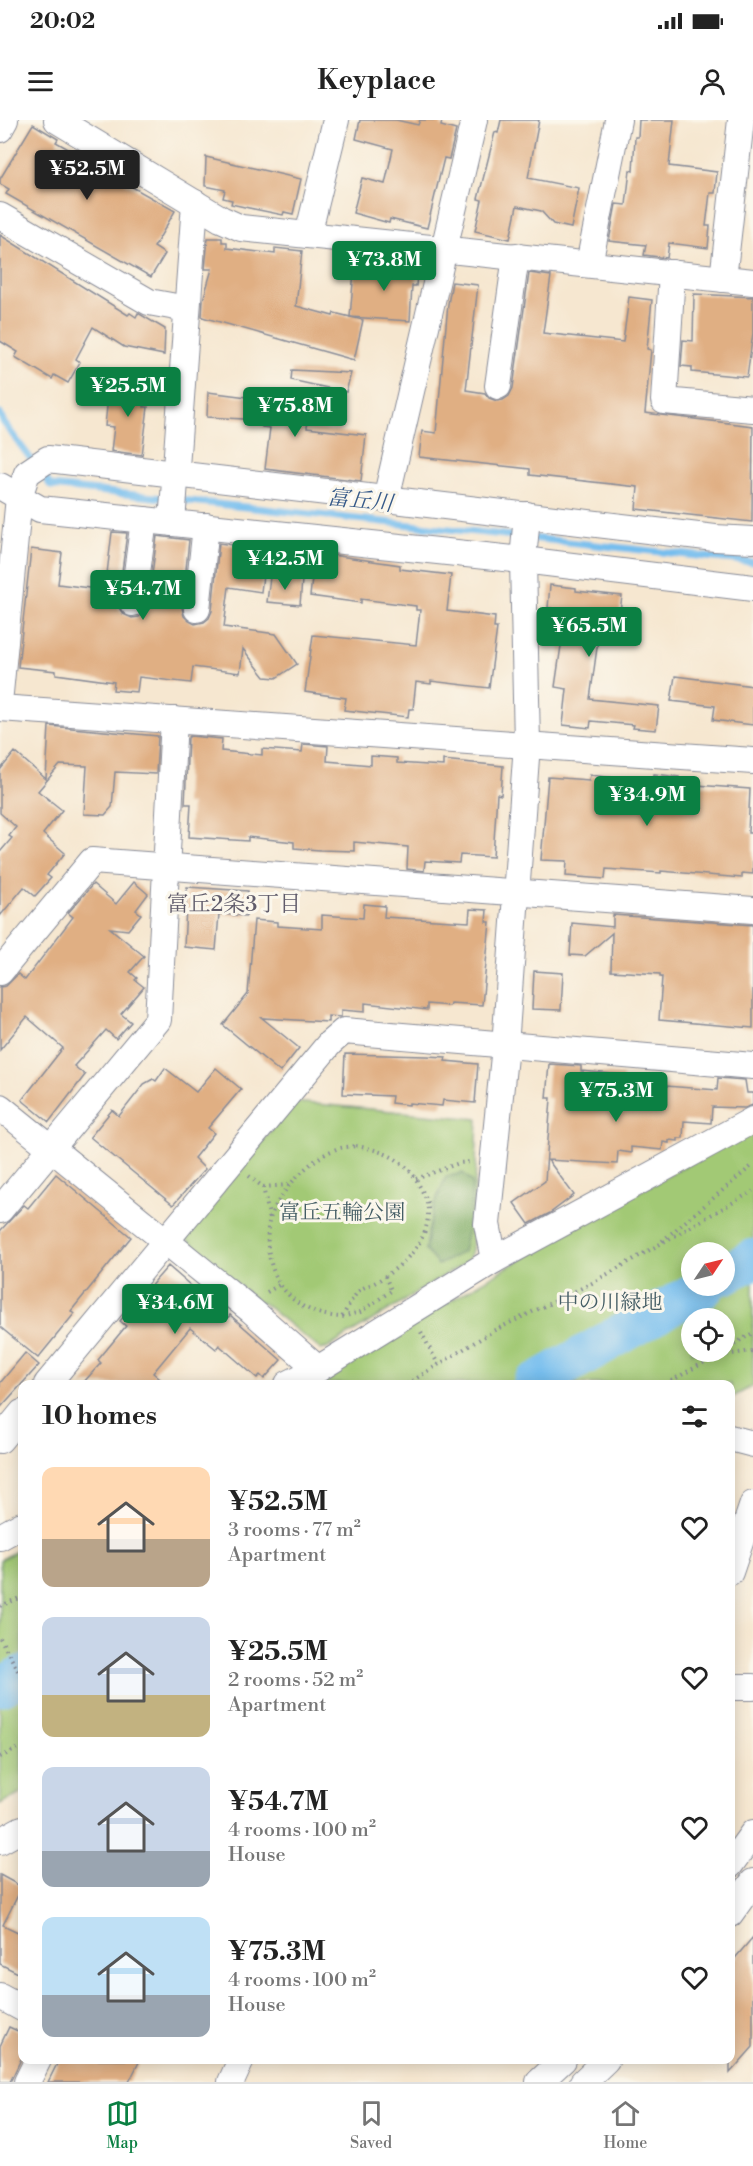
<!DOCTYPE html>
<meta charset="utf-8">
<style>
:root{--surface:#fff;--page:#f6f6f6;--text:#222;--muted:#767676;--line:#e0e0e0;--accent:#0b8043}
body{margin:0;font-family:"Libre Bodoni","Noto Serif JP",serif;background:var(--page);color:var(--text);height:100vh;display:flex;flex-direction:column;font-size:22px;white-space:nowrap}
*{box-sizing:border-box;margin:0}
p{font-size:20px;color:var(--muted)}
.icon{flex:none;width:33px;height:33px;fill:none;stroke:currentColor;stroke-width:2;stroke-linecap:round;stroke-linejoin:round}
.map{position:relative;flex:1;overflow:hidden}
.sheet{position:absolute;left:18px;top:1260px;width:717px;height:684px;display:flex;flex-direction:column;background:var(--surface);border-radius:12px;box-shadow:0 3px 15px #0003}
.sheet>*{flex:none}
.needle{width:39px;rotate:55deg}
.controls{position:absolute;left:681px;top:1122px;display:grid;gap:12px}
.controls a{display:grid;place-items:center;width:54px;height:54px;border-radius:50%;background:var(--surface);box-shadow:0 3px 15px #0003;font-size:30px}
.price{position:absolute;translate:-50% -51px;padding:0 14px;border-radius:6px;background:var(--accent);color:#fff;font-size:20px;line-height:39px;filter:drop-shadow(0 2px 3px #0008)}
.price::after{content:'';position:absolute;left:50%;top:36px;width:18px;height:14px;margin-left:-9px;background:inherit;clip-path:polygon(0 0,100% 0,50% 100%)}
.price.on{background:#222;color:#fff}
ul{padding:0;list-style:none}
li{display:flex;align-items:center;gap:18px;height:150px;padding:0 24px}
li span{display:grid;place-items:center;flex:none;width:168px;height:120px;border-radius:12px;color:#555}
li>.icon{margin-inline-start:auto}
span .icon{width:72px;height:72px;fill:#fffc;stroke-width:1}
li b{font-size:26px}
h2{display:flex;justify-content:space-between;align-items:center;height:72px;padding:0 24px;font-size:26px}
.status{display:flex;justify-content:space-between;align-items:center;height:42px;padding:0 30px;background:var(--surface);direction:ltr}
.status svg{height:16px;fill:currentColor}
header{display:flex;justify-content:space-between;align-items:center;height:78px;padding:0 24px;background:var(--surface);font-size:27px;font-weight:800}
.dock{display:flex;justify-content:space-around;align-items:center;height:84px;border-top:2px solid var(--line);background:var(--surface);font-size:16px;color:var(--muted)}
.dock a{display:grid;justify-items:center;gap:3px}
.dock .on{color:var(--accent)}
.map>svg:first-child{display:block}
.green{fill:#a2c974;stroke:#5e7c69;stroke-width:1.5;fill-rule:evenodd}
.forest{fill:#81ad66;stroke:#4e6e62;stroke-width:1.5}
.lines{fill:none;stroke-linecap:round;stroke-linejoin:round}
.stream{stroke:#76beee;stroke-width:7}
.river{stroke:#76beee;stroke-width:40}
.building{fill:#e0af83}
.minor-casing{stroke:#888b97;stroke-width:28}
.path{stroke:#888b97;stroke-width:4;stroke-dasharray:1.5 4.5;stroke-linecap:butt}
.minor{stroke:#fff;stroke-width:26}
.labels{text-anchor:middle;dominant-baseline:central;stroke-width:6;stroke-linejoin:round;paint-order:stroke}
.park-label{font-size:21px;fill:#445d65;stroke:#fbf7ec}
.water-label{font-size:22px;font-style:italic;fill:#365a89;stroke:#fbf7ec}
.neighbourhood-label{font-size:22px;fill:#605c6b;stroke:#fbf7ec}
</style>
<div class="status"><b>20:02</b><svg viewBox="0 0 49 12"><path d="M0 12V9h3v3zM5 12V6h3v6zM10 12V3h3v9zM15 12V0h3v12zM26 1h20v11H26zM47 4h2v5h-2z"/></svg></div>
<header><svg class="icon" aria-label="menu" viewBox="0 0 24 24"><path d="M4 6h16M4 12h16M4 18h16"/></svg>Keyplace<svg class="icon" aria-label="person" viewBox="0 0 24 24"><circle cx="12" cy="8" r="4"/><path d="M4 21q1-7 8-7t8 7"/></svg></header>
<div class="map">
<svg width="753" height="1962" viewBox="0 0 753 1962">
<rect width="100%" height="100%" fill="#fbf7ec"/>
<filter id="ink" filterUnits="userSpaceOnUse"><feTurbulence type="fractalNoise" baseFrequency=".0167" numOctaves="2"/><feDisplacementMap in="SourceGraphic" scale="12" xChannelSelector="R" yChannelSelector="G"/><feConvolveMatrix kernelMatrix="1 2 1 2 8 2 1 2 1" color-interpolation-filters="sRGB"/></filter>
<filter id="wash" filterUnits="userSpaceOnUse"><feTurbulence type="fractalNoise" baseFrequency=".008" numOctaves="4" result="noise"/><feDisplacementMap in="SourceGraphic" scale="24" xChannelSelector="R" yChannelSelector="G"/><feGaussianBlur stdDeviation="1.35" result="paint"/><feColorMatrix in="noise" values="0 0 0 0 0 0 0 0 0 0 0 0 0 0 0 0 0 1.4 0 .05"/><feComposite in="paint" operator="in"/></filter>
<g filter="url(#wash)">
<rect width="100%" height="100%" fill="#f6e7d0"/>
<!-- green -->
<g class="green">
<path d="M 294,982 L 478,999 L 472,1130 L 468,1141 L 329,1227 L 321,1230 L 264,1184 L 257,1181 L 186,1119 L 188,1113 Z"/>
<path d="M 753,1009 L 753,1266 L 731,1278 L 730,1264 L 310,1264 L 601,1092 ZM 692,1132 L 724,1132 L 724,1166 L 692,1166 ZM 692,1198 L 724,1198 L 724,1232 L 692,1232 Z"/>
<path d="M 22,1428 L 22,1672 L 0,1684 L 0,1440 Z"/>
</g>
<!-- forest -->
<path class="forest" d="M 463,1053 L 472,1062 L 470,1099 L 463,1132 L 438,1145 L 425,1130 C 429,1104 434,1081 446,1057 Z"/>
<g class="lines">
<!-- stream -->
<path class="stream" d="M 0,294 L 4,303 L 51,366 L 753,442"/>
<!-- river -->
<g class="river">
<path d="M 724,1155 L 753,1139"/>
<path d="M 533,1264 L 706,1166"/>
<path d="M 0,1567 L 22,1555"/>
</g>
</g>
<g id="blocks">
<!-- building -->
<g class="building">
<path d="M 360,0 L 396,0 L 418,5 L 420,0 L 442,0 L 441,6 L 456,10 L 449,39 L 444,38 L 427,108 L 390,99 L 389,103 L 353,93 L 362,58 L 385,64 L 393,29 L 356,19 Z"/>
<path d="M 501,0 L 539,0 L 528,58 L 579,68 L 571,108 L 553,104 L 541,91 L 517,86 L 510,119 L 475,111 L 482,80 L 478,79 L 495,12 L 498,13 Z"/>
<path d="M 639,0 L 674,0 L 669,46 L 717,52 L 715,73 L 710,73 L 706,106 L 710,106 L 708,128 L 669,123 L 667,138 L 644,135 L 646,125 L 609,121 L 616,84 L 626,85 L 630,50 L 633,51 L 635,17 L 638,17 Z"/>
<path d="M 33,4 L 58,19 L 56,22 L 79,35 L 79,37 L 175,91 L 154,127 L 165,134 L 151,157 L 6,74 L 9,69 L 0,64 L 0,59 Z"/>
<path d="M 206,37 L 301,59 L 293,94 L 284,92 L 283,95 L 249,88 L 231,84 L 232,80 L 223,78 L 225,70 L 205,66 Z"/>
<path d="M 0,115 L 128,195 L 130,193 L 136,197 L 138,193 L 165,209 L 164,235 L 124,227 L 93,207 L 76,239 L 80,242 L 68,263 L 54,255 L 52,259 L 15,237 L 18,232 L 0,221 Z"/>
<path d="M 208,118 L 222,118 L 222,122 L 227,122 L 227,128 L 275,134 L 275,128 L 302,131 L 296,186 L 333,196 L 334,193 L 363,200 L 354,240 L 202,197 L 203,180 L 212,149 L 205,149 Z"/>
<path d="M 394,140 L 418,142 L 416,166 L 412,166 L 410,201 L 350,197 L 354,151 L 362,152 L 363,146 L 394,148 Z"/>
<path d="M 529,153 L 551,156 L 543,213 L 623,222 L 629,177 L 652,180 L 647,229 L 651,230 L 645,293 L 753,306 L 752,402 L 636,389 L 638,367 L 530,355 L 530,349 L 419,337 L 422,311 L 436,313 L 448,184 L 452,162 L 478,165 L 466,270 L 485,273 L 489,278 L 497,281 L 503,280 L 509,276 L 513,268 Z"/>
<path d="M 694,174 L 753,177 L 753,213 L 747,257 L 692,252 L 692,247 L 681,246 L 683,220 L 693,221 Z"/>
<path d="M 292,250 L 351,253 L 346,272 L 291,260 Z"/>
<path d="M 117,263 L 146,266 L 144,287 L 148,287 L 142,335 L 111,331 L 114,307 L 105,306 L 108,277 L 115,277 Z"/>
<path d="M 208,272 L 309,285 L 307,308 L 366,315 L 361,361 L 265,349 L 270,308 L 262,307 L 262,300 L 207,297 Z"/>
<path d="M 112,412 L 127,413 L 118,482 L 119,488 L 123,494 L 132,498 L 139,497 L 145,492 L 148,486 L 157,416 L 189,420 L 182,488 L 184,496 L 189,501 L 195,504 L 204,502 L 209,498 L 212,491 L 219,423 L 266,430 L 261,472 L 229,467 L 224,507 L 276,514 L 297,544 L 276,558 L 265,557 L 243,529 L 240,553 L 193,547 L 191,563 L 139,557 L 137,572 L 113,570 L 114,562 L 56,554 L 56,551 L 18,547 L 31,429 L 62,433 L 58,464 L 105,470 Z"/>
<path d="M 318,433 L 400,445 L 400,449 L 451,455 L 447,491 L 495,497 L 494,508 L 497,508 L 489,568 L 431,561 L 431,564 L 416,562 L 413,589 L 409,589 L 408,597 L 344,590 L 346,578 L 305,572 L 313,515 L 416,525 L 420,490 L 416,490 L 416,486 L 361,479 L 361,483 L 310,476 L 312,459 L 315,459 Z"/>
<path d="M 270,457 L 302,460 L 300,485 L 267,482 Z"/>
<path d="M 550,465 L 576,468 L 576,471 L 622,476 L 617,515 L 599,513 L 590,579 L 659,586 L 656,610 L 633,608 L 634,605 L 591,601 L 590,608 L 563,605 L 567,569 L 555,567 L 562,519 L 551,518 L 552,505 L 549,504 L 551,488 L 548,488 Z"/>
<path d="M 675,556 L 753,566 L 753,605 L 713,600 L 715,586 L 671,581 Z"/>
<path d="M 49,606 L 158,616 L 156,654 L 115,652 L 112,687 L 105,695 L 84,694 L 87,646 L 60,645 L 38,671 L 62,690 L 43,714 L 65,733 L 47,755 L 51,758 L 35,776 L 24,767 L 0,796 L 0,732 L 12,718 L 9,716 L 16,707 L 0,693 L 0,650 L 15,632 L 46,659 Z"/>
<path d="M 190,616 L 222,619 L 221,631 L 262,635 L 262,629 L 302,632 L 303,624 L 328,626 L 327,641 L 371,645 L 371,636 L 397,638 L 397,643 L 443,646 L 443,640 L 503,646 L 501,675 L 497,674 L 493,737 L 460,735 L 459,743 L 425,741 L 424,751 L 407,749 L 408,727 L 354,722 L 354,731 L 320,730 L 294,728 L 294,722 L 248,717 L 248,721 L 189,717 L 191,684 L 185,684 L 188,618 Z"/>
<path d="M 654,654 L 679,657 L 679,662 L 683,663 L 683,664 L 750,669 L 748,713 L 753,713 L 753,754 L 742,753 L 742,758 L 661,751 L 661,753 L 606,749 L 605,759 L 566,756 L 567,741 L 541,740 L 548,657 L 589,660 L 590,655 L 653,662 Z"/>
<path d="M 134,762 L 148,774 L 136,790 L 141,794 L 128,810 L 110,808 L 144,836 L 130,852 L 137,858 L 135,860 L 144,867 L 121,894 L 131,902 L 116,919 L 106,910 L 74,946 L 85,955 L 49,1002 L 22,980 L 63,928 L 27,897 L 0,930 L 0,867 L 6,866 L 18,854 L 25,860 L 73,797 L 68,793 L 93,764 L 116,784 Z"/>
<path d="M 187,767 L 248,771 L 246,796 L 219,794 L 216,830 L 184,827 Z"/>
<path d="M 364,784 L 385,786 L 384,797 L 469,802 L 470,789 L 487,790 L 486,802 L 490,802 L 482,885 L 450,883 L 449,886 L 427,884 L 427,890 L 365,883 L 365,892 L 341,890 L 341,897 L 328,896 L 328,902 L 262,898 L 299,928 L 280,952 L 223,905 L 248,874 L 254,800 L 277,802 L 277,806 L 322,809 L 322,795 L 363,798 Z"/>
<path d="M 613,795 L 753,805 L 753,908 L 659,900 L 662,857 L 660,857 L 660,854 L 611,851 L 612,813 L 585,836 L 570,835 L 572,803 L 613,807 Z"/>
<path d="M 534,851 L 563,853 L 561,890 L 532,889 Z"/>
<path d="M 345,934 L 427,936 L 446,937 L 445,941 L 478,944 L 475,983 L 443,980 L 442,986 L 409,983 L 409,985 L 391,983 L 392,976 L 343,974 Z"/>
<path d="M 549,944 L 581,946 L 581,951 L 623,955 L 622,963 L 653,965 L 717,970 L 718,958 L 745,960 L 747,973 L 753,973 L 753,985 L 745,988 L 712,987 L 711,1003 L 684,1001 L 683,1018 L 678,1018 L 678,1021 L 669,1020 L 669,1023 L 663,1022 L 662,1030 L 631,1027 L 631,1033 L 618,1031 L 617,1044 L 548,1040 L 574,1075 L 550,1093 L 529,1104 L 514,1083 L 545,1061 L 551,978 L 546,978 Z"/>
<path d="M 165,948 L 196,972 L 216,948 L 241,969 L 208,1008 L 214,1013 L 194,1038 L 205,1049 L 173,1085 L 90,1017 L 112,990 L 119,996 L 144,964 L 153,959 L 156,961 Z"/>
<path d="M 56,1054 L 131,1117 L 71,1191 L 74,1194 L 38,1238 L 0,1207 L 0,1111 L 24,1085 L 28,1088 Z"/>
<path d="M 168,1146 L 228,1198 L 230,1195 L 281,1240 L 264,1259 L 260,1255 L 257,1258 L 219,1225 L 216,1229 L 190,1208 L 153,1253 L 166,1264 L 82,1264 L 101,1243 L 98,1240 L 126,1206 L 120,1201 Z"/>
<path d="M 25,1233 L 39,1245 L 0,1288 L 0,1263 Z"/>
<path d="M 0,1755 L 22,1767 L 3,1805 L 22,1814 L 22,1843 L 18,1853 L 0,1844 Z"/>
<path d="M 753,1817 L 753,1927 L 730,1953 L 730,1844 Z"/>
<path d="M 9,1907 L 22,1913 L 22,1937 L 10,1962 L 0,1962 L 0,1926 Z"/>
<path d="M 59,1940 L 140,1940 L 129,1962 L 48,1962 Z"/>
</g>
</g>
</g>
<g filter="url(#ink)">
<use href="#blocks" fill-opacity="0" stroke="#888b97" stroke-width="1.5"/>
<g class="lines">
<defs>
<g id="minor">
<path d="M 57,0 L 221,99 L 241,108 L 753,162"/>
<path d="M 0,9 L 5,0"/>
<path d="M 0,96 L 149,182 L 187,189"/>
<path d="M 308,115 L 336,0"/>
<path d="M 589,144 L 618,0"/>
<path d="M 672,153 L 664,281 L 753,289"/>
<path d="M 723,159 L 741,0"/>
<path d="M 498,266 L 516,136"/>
<path d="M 0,366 L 40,389 L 523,440 L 753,468"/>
<path d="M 386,379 L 474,0"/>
<path d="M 172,403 L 195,83"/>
<path d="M 133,483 L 144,400"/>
<path d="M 197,489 L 206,406"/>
<path d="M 0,573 L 19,377 L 27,353 L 48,339 L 715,418 L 753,420"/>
<path d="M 0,588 L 753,641"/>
<path d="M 0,852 L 92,741 L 753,790"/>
<path d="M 0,987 L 251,1190 L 318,1249"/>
<path d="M 0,1090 L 158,900 L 174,600"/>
<path d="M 494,1140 L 487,1104 L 505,926 L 527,624 L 523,440 L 527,395"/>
<path d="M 47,1264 L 330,923 L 344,911 L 753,946"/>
<path d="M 288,1264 L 318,1249 L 494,1140 L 753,1000"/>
<path d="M 730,1318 L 753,1324"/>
<path d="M 0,1320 L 22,1293"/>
<path d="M 0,1417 L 22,1405"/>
<path d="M 730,1452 L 753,1384"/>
<path d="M 730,1567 L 753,1567"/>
<path d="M 0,1721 L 22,1709"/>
<path d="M 730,1745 L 753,1713"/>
<path d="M 730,1794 L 753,1762"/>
<path d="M 0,1876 L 22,1888"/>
<path d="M 27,1962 L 38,1940"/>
<path d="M 231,1962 L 241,1940"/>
<path d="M 539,1962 L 563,1940"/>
<path d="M 583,1962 L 606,1940"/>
</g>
</defs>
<!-- minor casing -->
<use href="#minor" class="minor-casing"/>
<!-- path -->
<g class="path">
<path d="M 356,1026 C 382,1030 408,1040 419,1065 C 422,1071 426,1077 427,1082 C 434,1119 404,1145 376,1162 C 371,1165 364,1167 360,1170 C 353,1176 347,1189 342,1197 C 291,1195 264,1157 268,1108 C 271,1080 308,1039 334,1030 C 340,1027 349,1027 356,1026 Z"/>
<path d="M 249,1056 L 263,1067 L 288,1065"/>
<path d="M 416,1059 L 459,1043 L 471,1042"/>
<path d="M 263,1067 L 270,1100"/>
<path d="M 662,1121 L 753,1045"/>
<path d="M 385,1156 L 392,1172"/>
<path d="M 267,1172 L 279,1165"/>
<path d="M 342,1197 L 360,1192 L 391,1171"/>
<path d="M 421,1212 L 438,1244"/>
<path d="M 724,1230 L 753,1213"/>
<path d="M 715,1236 L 753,1231"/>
<path d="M 407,1264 L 493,1211 L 592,1163 L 753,1071"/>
<path d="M 666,1264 L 722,1232"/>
<path d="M 0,1486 L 22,1477"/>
<path d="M 0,1518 L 22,1558"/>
<path d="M 0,1637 L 22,1627"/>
</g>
<!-- minor -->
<use href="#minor" class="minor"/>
</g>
</g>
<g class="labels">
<!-- park labels -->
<g class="park-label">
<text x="342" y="1093">富丘五輪公園</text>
<text x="610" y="1183">中の川緑地</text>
</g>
<!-- water labels -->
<g class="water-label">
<text transform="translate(360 381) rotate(6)">富丘川</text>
</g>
<!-- neighbourhood labels -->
<g class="neighbourhood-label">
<text x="234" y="784">富丘2条3丁目</text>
</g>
</g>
</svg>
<div class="controls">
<a><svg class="needle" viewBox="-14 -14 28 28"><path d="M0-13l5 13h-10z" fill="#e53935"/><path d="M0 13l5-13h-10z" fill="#767676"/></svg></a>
<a><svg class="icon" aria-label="locate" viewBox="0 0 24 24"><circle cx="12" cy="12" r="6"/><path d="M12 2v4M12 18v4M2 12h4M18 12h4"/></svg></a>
</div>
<b class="price on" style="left:87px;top:81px">¥52.5M</b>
<b class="price" style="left:384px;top:172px">¥73.8M</b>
<b class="price" style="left:128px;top:298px">¥25.5M</b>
<b class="price" style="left:295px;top:318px">¥75.8M</b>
<b class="price" style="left:285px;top:471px">¥42.5M</b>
<b class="price" style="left:143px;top:501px">¥54.7M</b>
<b class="price" style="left:589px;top:538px">¥65.5M</b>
<b class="price" style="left:647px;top:707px">¥34.9M</b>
<b class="price" style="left:616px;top:1003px">¥75.3M</b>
<b class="price" style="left:175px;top:1215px">¥34.6M</b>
<section class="sheet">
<h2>10 homes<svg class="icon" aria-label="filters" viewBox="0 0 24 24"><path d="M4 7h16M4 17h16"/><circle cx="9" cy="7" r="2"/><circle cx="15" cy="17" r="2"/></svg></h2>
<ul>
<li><span style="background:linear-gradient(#ffd9b3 60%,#b9a48a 0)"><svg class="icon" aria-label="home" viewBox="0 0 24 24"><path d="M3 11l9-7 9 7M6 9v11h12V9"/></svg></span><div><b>¥52.5M</b><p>3 rooms · 77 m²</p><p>Apartment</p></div><svg class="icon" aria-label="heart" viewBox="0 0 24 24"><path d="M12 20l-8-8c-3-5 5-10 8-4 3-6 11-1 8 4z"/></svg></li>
<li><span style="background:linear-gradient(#c9d6e8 65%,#c2b280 0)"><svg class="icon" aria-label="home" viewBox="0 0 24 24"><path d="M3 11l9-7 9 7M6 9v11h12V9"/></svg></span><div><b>¥25.5M</b><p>2 rooms · 52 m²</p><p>Apartment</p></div><svg class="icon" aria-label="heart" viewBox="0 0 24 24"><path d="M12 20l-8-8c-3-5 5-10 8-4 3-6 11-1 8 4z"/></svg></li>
<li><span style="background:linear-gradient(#c9d6e8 70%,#9aa5b1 0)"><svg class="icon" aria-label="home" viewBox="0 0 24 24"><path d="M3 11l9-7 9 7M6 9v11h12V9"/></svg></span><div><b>¥54.7M</b><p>4 rooms · 100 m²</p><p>House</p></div><svg class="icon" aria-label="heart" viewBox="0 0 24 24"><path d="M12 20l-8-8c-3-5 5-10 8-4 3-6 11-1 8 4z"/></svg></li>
<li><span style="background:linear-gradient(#bfe0f5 65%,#9aa5b1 0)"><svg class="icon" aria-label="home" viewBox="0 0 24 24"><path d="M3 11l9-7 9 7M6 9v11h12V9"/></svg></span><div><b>¥75.3M</b><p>4 rooms · 100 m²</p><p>House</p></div><svg class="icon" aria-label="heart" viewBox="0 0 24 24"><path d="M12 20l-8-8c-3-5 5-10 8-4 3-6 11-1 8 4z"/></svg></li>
</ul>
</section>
</div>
<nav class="dock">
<a class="on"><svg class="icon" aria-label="map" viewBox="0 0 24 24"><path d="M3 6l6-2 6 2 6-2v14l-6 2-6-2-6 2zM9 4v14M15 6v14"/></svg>Map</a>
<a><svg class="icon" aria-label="saved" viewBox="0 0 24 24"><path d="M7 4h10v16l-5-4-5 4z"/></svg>Saved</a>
<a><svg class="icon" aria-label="home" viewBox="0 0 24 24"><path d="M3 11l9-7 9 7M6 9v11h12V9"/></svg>Home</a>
</nav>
